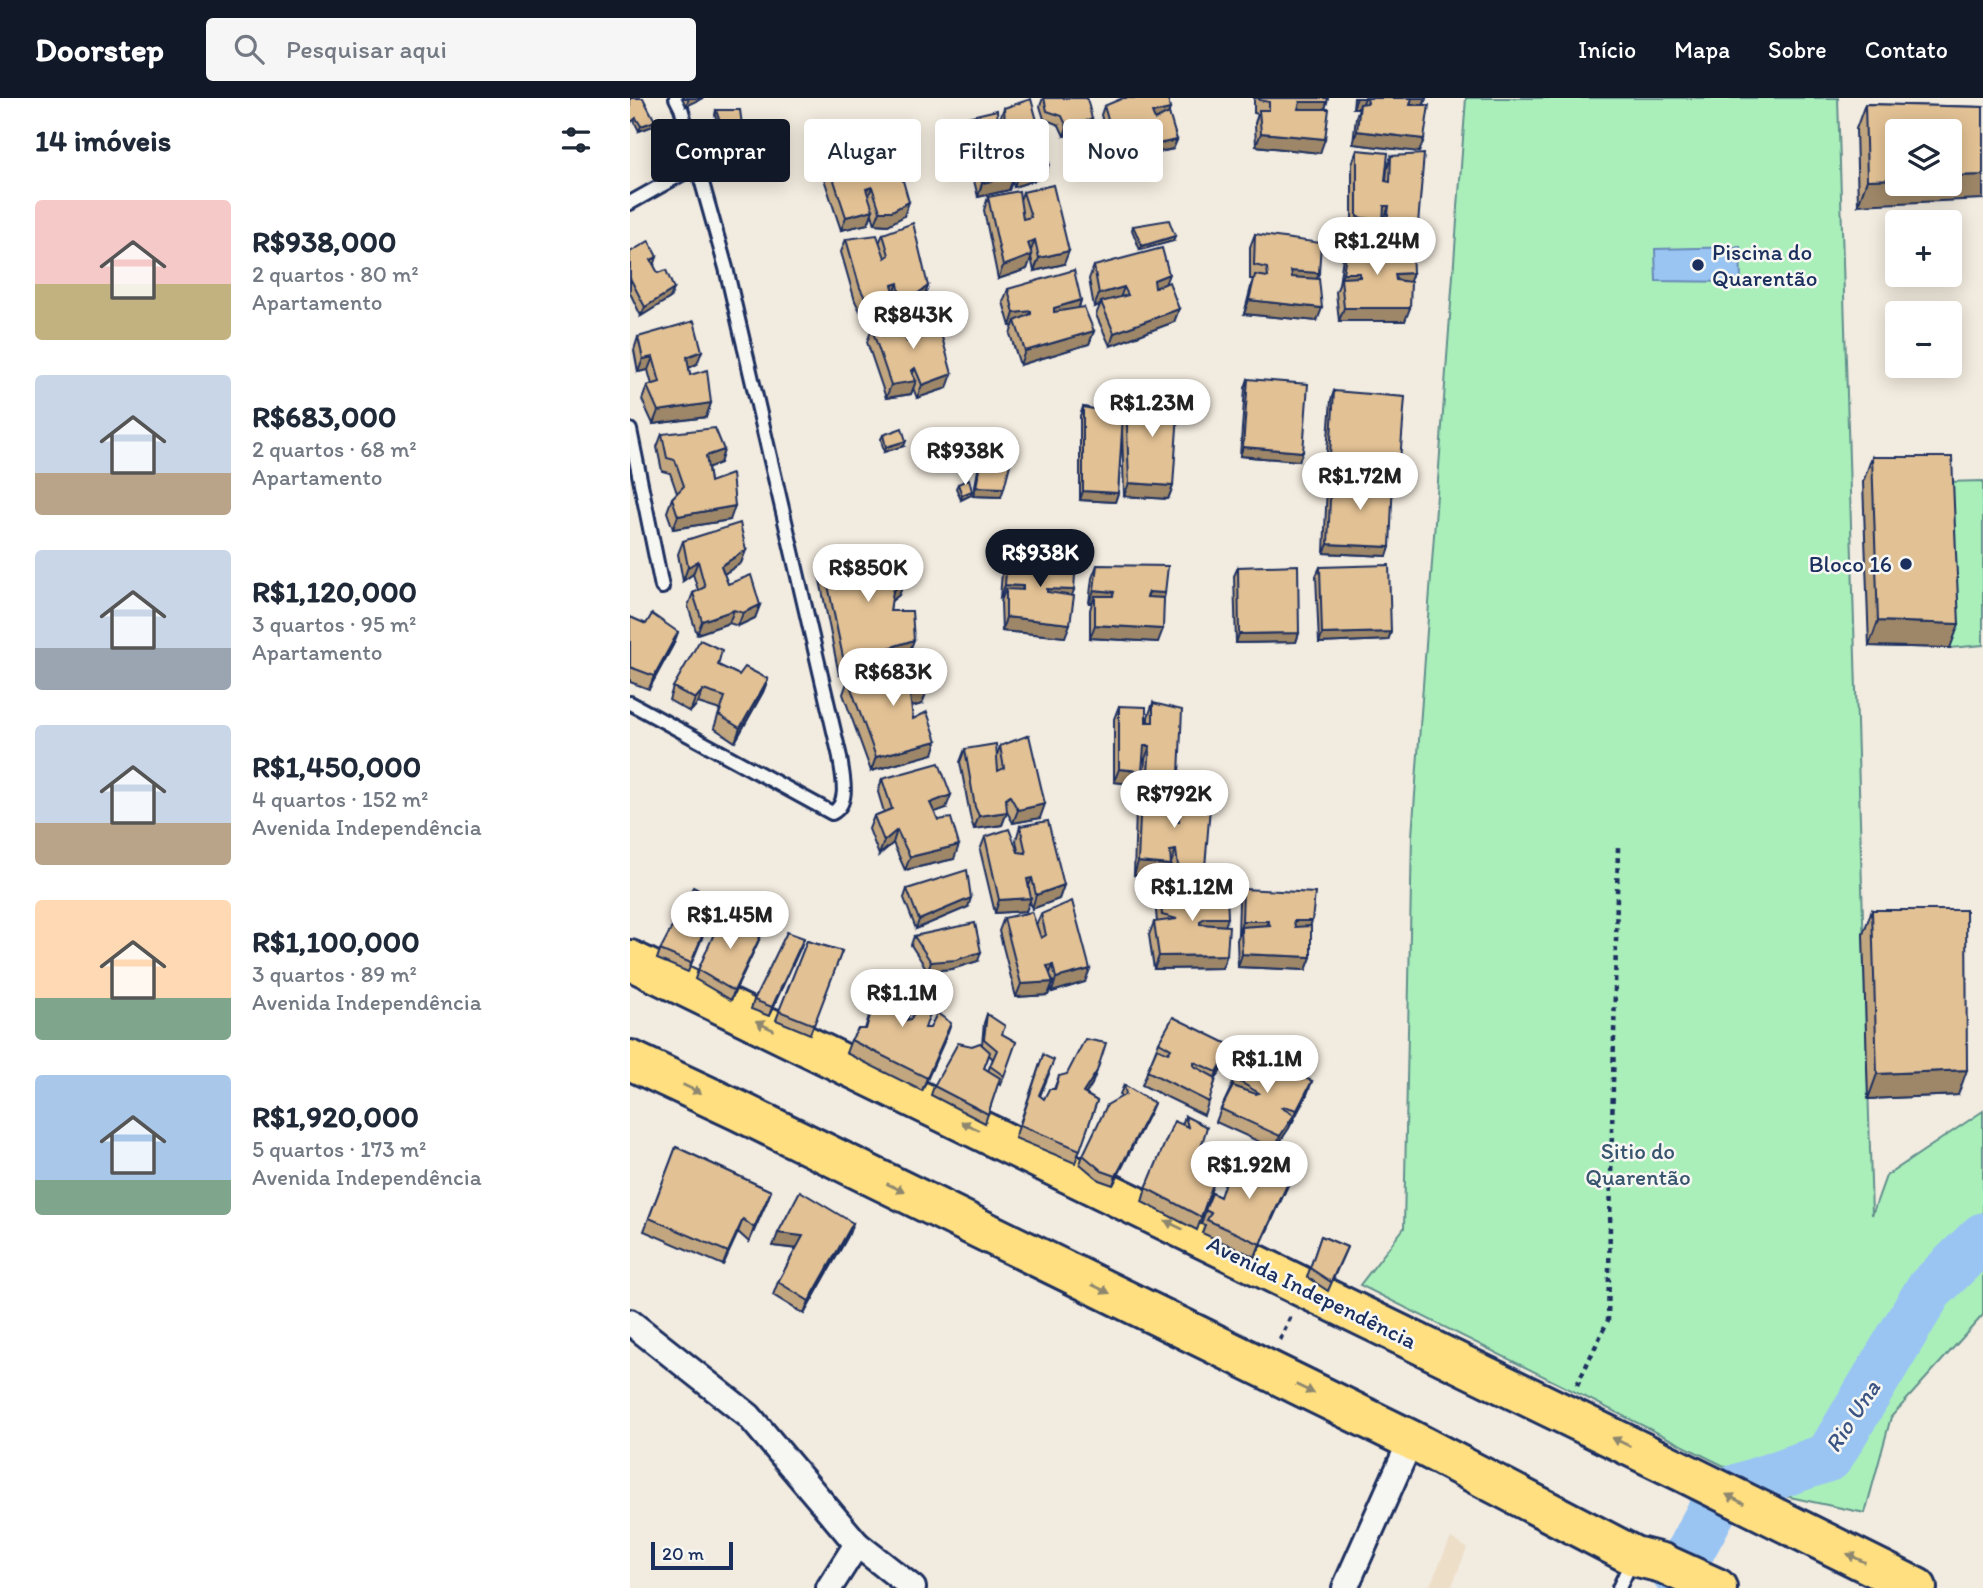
<!DOCTYPE html>
<html lang="pt">
<meta charset="utf-8">
<style>
:root{--surface:#fff;--page:#f6f6f7;--text:#1f2937;--muted:#747a83;--accent:#111827}
body{margin:0;font-family:Itim,sans-serif;background:var(--page);color:var(--text);height:100vh;display:flex;flex-direction:column;font-size:26px;white-space:nowrap}
*{box-sizing:border-box;margin:0}
p{font-size:23px;color:var(--muted)}
.icon{flex:none;width:38px;height:38px;fill:none;stroke:currentColor;stroke-width:2;stroke-linecap:round;stroke-linejoin:round}
.map{position:relative;flex:1;overflow:hidden}
.panel{display:flex;flex-direction:column;background:var(--surface);width:630px}
.panel>*{flex:none}
.guide{position:absolute;left:21px;top:21px;width:665px;height:63px;display:flex;gap:14px}
.controls{position:absolute;left:1255px;top:21px;display:grid;gap:14px}
.controls a{display:grid;place-items:center;width:77px;height:77px;border-radius:7px;background:var(--surface);box-shadow:0 4px 18px #0003;font-size:35px}
.scale{position:absolute;left:21px;bottom:18px;width:82px;box-sizing:border-box;padding-left:7px;border:4px solid #1b2f5e;border-top:0;font-size:19px;line-height:24px;white-space:nowrap;color:#1b2f5e;-webkit-text-stroke:5px #f6f6f2;paint-order:stroke}
.price{position:absolute;translate:-50% -60px;padding:0 16px;border-radius:24px;background:#fff;color:#222;font-size:23px;line-height:46px;filter:drop-shadow(0 2px 4px #0008)}
.price::after{content:'';position:absolute;left:50%;top:42px;width:21px;height:16px;margin-left:-10px;background:inherit;clip-path:polygon(0 0,100% 0,50% 100%)}
.price.selected{background:var(--accent);color:#fff}
ul{padding:0;list-style:none}
li{display:flex;align-items:center;gap:21px;height:175px;padding:0 35px}
li span{display:grid;place-items:center;flex:none;width:196px;height:140px;border-radius:7px;color:#555}
li>.icon{margin-inline-start:auto}
span .icon{width:84px;height:84px;fill:#fffc;stroke-width:1}
li b{font-size:30px}
h2{display:flex;justify-content:space-between;align-items:center;height:84px;padding:0 35px;font-size:30px}
.tag{padding:0 24px;border-radius:7px;background:var(--surface);box-shadow:0 4px 18px #0003;font-size:24px;line-height:63px}
.tag.selected{background:var(--accent);color:#fff}
header{display:flex;align-items:center;gap:42px;box-sizing:border-box;height:98px;padding:0 35px;background:var(--accent);color:#fff}
header strong{font-size:33px}
nav{display:flex;gap:38px;margin-inline-start:auto;font-size:24px}
.search{width:490px;height:63px;background:var(--page);display:flex;align-items:center;gap:18px;box-sizing:border-box;padding:0 24px;border-radius:7px;color:var(--muted);font-size:26px}
main{display:flex;flex:1;min-height:0}
.map>svg:first-child{display:block}
.built{fill:#eddec8}
.green{fill:#aaefba;stroke:#628f8c;stroke-width:2}
.water{fill:#9ac5f3;stroke:#6789b7;stroke-width:2}
.lines{fill:none;stroke-linecap:round;stroke-linejoin:round}
.river{stroke:#9ac5f3;stroke-width:49}
.service-casing{stroke:#1b2f5e;stroke-width:18}
.minor-casing{stroke:#1b2f5e;stroke-width:30}
.primary-casing{stroke:#1b2f5e;stroke-width:44}
.path{stroke:#1b2f5e;stroke-width:4.5;stroke-dasharray:5 5;stroke-linecap:butt}
.service{stroke:#f6f6f2;stroke-width:12}
.minor{stroke:#f6f6f2;stroke-width:24}
.primary{stroke:#ffdf80;stroke-width:38}
.wall{fill:#c2a67f;stroke:#1b2f5e;stroke-width:2;fill-rule:evenodd}
.shaded-wall{fill:#9e8768;stroke:#1b2f5e;stroke-width:2}
.building{fill:#e2c194;stroke:#1b2f5e;stroke-width:2}
.oneway{fill:#8d876f}
.poi-dot{fill:#1b2f5e;stroke:#f6f6f2;stroke-width:2.5}
.labels{text-anchor:middle;dominant-baseline:central;stroke-width:5;stroke-linejoin:round;paint-order:stroke}
.poi-label{font-size:23px;fill:#1b2f5e;stroke:#f6f6f2;text-anchor:start}
.park-label{font-size:23px;fill:#385570;stroke:#f6f6f2}
.street-label{font-size:23px;fill:#1b2f5e;stroke:#f6f6f2}
.water-label{font-size:24px;font-style:italic;fill:#3b5483;stroke:#f6f6f2}
</style>
<header>
<strong>Doorstep</strong>
<div class="search"><svg class="icon" aria-label="search" viewBox="0 0 24 24"><circle cx="10" cy="10" r="6"/><path d="M15 15l6 6"/></svg>Pesquisar aqui</div>
<nav><a>Início</a><a>Mapa</a><a>Sobre</a><a>Contato</a></nav>
</header>
<main>
<section class="panel">
<h2>14 imóveis<svg class="icon" aria-label="filters" viewBox="0 0 24 24"><path d="M4 7h16M4 17h16"/><circle cx="9" cy="7" r="2"/><circle cx="15" cy="17" r="2"/></svg></h2>
<ul>
<li><span style="background:linear-gradient(#f6c9c9 60%,#c2b280 0)"><svg class="icon" aria-label="home" viewBox="0 0 24 24"><path d="M3 11l9-7 9 7M6 9v11h12V9"/></svg></span><div><b>R$938,000</b><p>2 quartos · 80 m²</p><p>Apartamento</p></div></li>
<li><span style="background:linear-gradient(#c9d6e8 70%,#b9a48a 0)"><svg class="icon" aria-label="home" viewBox="0 0 24 24"><path d="M3 11l9-7 9 7M6 9v11h12V9"/></svg></span><div><b>R$683,000</b><p>2 quartos · 68 m²</p><p>Apartamento</p></div></li>
<li><span style="background:linear-gradient(#c9d6e8 70%,#9aa5b1 0)"><svg class="icon" aria-label="home" viewBox="0 0 24 24"><path d="M3 11l9-7 9 7M6 9v11h12V9"/></svg></span><div><b>R$1,120,000</b><p>3 quartos · 95 m²</p><p>Apartamento</p></div></li>
<li><span style="background:linear-gradient(#c9d6e8 70%,#b9a48a 0)"><svg class="icon" aria-label="home" viewBox="0 0 24 24"><path d="M3 11l9-7 9 7M6 9v11h12V9"/></svg></span><div><b>R$1,450,000</b><p>4 quartos · 152 m²</p><p>Avenida Independência</p></div></li>
<li><span style="background:linear-gradient(#ffd9b3 70%,#7fa58c 0)"><svg class="icon" aria-label="home" viewBox="0 0 24 24"><path d="M3 11l9-7 9 7M6 9v11h12V9"/></svg></span><div><b>R$1,100,000</b><p>3 quartos · 89 m²</p><p>Avenida Independência</p></div></li>
<li><span style="background:linear-gradient(#a9c7e8 75%,#7fa58c 0)"><svg class="icon" aria-label="home" viewBox="0 0 24 24"><path d="M3 11l9-7 9 7M6 9v11h12V9"/></svg></span><div><b>R$1,920,000</b><p>5 quartos · 173 m²</p><p>Avenida Independência</p></div></li>
</ul>
</section>
<div class="map">
<svg width="1353" height="1490" viewBox="0 0 1353 1490">
<rect width="100%" height="100%" fill="#f2ebdf"/>
<filter id="ink" filterUnits="userSpaceOnUse"><feTurbulence type="fractalNoise" baseFrequency=".0143" numOctaves="2"/><feDisplacementMap in="SourceGraphic" scale="14" xChannelSelector="R" yChannelSelector="G"/><feConvolveMatrix kernelMatrix="1 2 1 2 8 2 1 2 1" color-interpolation-filters="sRGB"/></filter>
<g filter="url(#ink)">
<!-- built -->
<path class="built" d="M 821,1440 L 837,1450 L 821,1490 L 804,1490 L 800,1487 Z"/>
<!-- green -->
<g class="green">
<path d="M 836,0 L 1208,0 L 1242,1117 L 1256,1078 L 1353,1013 L 1353,1217 L 1261,1319 L 1235,1415 L 1150,1397 L 1166,1348 L 1098,1370 L 730,1187 L 774,1130 L 782,738 Z"/>
<path d="M 1353,383 L 1353,547 L 1320,550 L 1314,384 Z"/>
</g>
<!-- water -->
<path class="water" d="M 1110,149 L 1111,184 L 1026,183 L 1025,151 Z"/>
<g class="lines">
<!-- river -->
<path class="river" d="M 1047,1477 L 1091,1396 L 1199,1359 L 1299,1192 L 1353,1139"/>
<defs>
<g id="service">
<path d="M 0,105 L 66,68"/>
<path d="M 0,332 L 32,489"/>
<path d="M 0,605 L 202,715 C 221,705 212,677 210,659 L 96,170 L 51,10 L 46,0"/>
<path d="M 989,1490 L 1002,1462"/>
</g>
<g id="minor">
<path d="M 0,1224 L 119,1318 L 227,1446 L 283,1490"/>
<path d="M 199,1490 L 227,1446"/>
<path d="M 715,1490 L 781,1342"/>
</g>
<g id="primary">
<path d="M 0,862 L 1053,1374 L 1287,1490"/>
<path d="M 0,962 L 107,1012 L 781,1342 L 1004,1458 L 1032,1465 L 1087,1490"/>
</g>
</defs>
<!-- service casing -->
<use href="#service" class="service-casing"/>
<!-- minor casing -->
<use href="#minor" class="minor-casing"/>
<!-- primary casing -->
<use href="#primary" class="primary-casing"/>
<!-- path -->
<g class="path">
<path d="M 650,1242 L 661,1218"/>
<path d="M 947,1287 L 978,1222 L 988,749"/>
</g>
<!-- service -->
<use href="#service" class="service"/>
<!-- minor -->
<use href="#minor" class="minor"/>
<!-- primary -->
<use href="#primary" class="primary"/>
</g>
<!-- wall -->
<g class="wall">
<path d="M 0,0 L 25,23 L 23,28 L 9,33 L 5,25 Z"/>
<path d="M 52,0 L 73,0 L 56,8 Z"/>
<path d="M 413,0 L 462,21 L 459,30 L 434,38 L 429,27 L 414,21 L 410,8 Z"/>
<path d="M 624,0 L 698,0 L 695,11 L 690,55 L 626,48 L 625,25 L 628,16 L 624,15 Z"/>
<path d="M 724,0 L 796,0 L 794,7 L 794,41 L 789,54 L 723,46 L 726,19 L 729,10 L 723,10 Z"/>
<path d="M 1235,6 L 1353,9 L 1228,107 L 1226,31 Z"/>
<path d="M 474,8 L 538,16 L 547,42 L 543,51 L 485,63 L 471,17 Z"/>
<path d="M 374,10 L 415,79 L 384,89 L 382,83 L 379,92 L 348,99 L 332,33 L 337,19 L 369,27 L 369,23 Z"/>
<path d="M 86,12 L 112,27 L 110,32 L 100,38 L 99,45 L 94,47 L 85,17 Z"/>
<path d="M 232,49 L 274,118 L 258,127 L 245,126 L 242,116 L 238,126 L 211,132 L 191,72 L 196,58 L 228,61 Z"/>
<path d="M 727,52 L 756,83 L 757,72 L 761,58 L 788,126 L 783,139 L 753,137 L 754,121 L 753,121 L 748,137 L 722,132 L 722,66 Z"/>
<path d="M 393,94 L 434,166 L 404,173 L 401,159 L 397,171 L 368,181 L 354,112 L 358,99 L 390,102 Z"/>
<path d="M 503,128 L 543,143 L 510,152 L 502,132 Z"/>
<path d="M 253,136 L 298,188 L 293,201 L 279,211 L 266,212 L 264,205 L 262,213 L 235,223 L 225,203 L 211,154 L 216,141 L 249,145 Z"/>
<path d="M 625,136 L 689,175 L 687,181 L 687,223 L 614,216 L 623,181 L 620,181 L 620,149 Z"/>
<path d="M 718,145 L 783,175 L 779,184 L 775,223 L 709,223 L 706,194 L 709,187 L 713,159 Z"/>
<path d="M 0,154 L 24,168 L 40,200 L 11,218 L 0,195 Z"/>
<path d="M 464,168 L 535,185 L 549,211 L 544,224 L 480,248 L 466,217 L 470,207 L 464,209 L 459,181 Z"/>
<path d="M 378,191 L 451,202 L 449,210 L 464,233 L 459,246 L 390,267 L 380,236 L 383,228 L 380,228 L 373,204 Z"/>
<path d="M 274,223 L 317,290 L 287,300 L 283,290 L 281,296 L 256,300 L 237,244 L 242,231 L 271,230 Z"/>
<path d="M 8,239 L 67,266 L 59,270 L 60,277 L 81,305 L 76,319 L 23,326 L 12,302 L 17,288 L 22,287 L 18,272 L 8,274 L 4,252 Z"/>
<path d="M 618,281 L 669,363 L 610,358 L 615,290 Z"/>
<path d="M 704,293 L 770,363 L 767,372 L 696,366 L 701,302 Z"/>
<path d="M 496,298 L 543,388 L 538,401 L 494,398 L 492,332 L 488,395 L 485,404 L 450,402 L 450,318 L 453,309 L 492,317 L 491,311 Z"/>
<path d="M 32,336 L 94,352 L 90,365 L 78,369 L 80,384 L 100,422 L 43,431 L 37,414 L 42,400 L 47,395 L 40,375 L 32,373 L 27,349 Z"/>
<path d="M 253,337 L 274,348 L 254,354 L 251,341 Z"/>
<path d="M 355,343 L 371,399 L 343,398 L 352,351 Z"/>
<path d="M 328,351 L 347,364 L 333,368 L 327,355 Z"/>
<path d="M 1242,359 L 1320,550 L 1239,548 L 1233,384 Z"/>
<path d="M 701,378 L 760,449 L 757,458 L 694,455 L 697,387 Z"/>
<path d="M 328,386 L 341,397 L 331,402 L 326,390 Z"/>
<path d="M 53,443 L 116,452 L 111,465 L 94,476 L 98,486 L 130,507 L 125,520 L 108,528 L 99,525 L 67,536 L 58,508 L 63,495 L 68,492 L 63,476 L 53,483 L 48,456 Z"/>
<path d="M 377,461 L 442,498 L 435,539 L 372,533 L 371,504 L 372,500 L 370,500 L 372,474 Z"/>
<path d="M 193,463 L 274,484 L 269,497 L 261,503 L 260,513 L 279,555 L 209,577 L 189,477 Z"/>
<path d="M 467,467 L 535,495 L 534,500 L 528,544 L 460,540 L 460,512 L 462,505 L 459,505 L 462,480 Z"/>
<path d="M 608,469 L 669,535 L 666,544 L 606,545 L 604,478 Z"/>
<path d="M 690,469 L 761,534 L 758,542 L 689,545 L 686,478 Z"/>
<path d="M 0,519 L 16,526 L 48,534 L 43,547 L 19,591 L 0,584 Z"/>
<path d="M 88,567 L 109,577 L 138,581 L 133,594 L 105,644 L 84,630 L 90,612 L 68,605 L 60,614 L 39,602 L 43,589 Z"/>
<path d="M 218,582 L 292,606 L 281,609 L 283,621 L 303,656 L 241,673 L 213,596 Z"/>
<path d="M 523,605 L 549,676 L 544,689 L 513,688 L 515,661 L 513,661 L 508,687 L 484,684 L 484,621 L 489,608 L 516,624 L 518,624 L 518,619 Z"/>
<path d="M 370,648 L 410,720 L 383,725 L 377,714 L 372,727 L 344,731 L 341,722 L 330,664 L 335,651 L 367,657 Z"/>
<path d="M 252,681 L 316,710 L 304,714 L 324,761 L 275,772 L 263,745 L 249,757 L 239,731 L 244,718 L 254,714 L 248,694 Z"/>
<path d="M 511,697 L 545,724 L 546,710 L 550,697 L 570,782 L 543,781 L 541,765 L 536,781 L 504,777 L 506,711 Z"/>
<path d="M 390,728 L 434,787 L 429,801 L 402,811 L 400,803 L 396,813 L 365,815 L 350,752 L 355,739 L 388,753 L 386,742 Z"/>
<path d="M 530,790 L 595,828 L 592,870 L 524,871 L 519,837 L 524,824 L 527,824 L 525,803 Z"/>
<path d="M 277,791 L 338,809 L 286,831 L 274,800 Z"/>
<path d="M 613,791 L 680,828 L 681,859 L 676,872 L 608,869 L 607,842 L 609,836 L 608,836 L 609,804 Z"/>
<path d="M 84,811 L 58,874 L 27,861 L 30,852 Z"/>
<path d="M 1242,812 L 1328,997 L 1238,1001 L 1233,836 Z"/>
<path d="M 411,816 L 455,884 L 422,894 L 421,890 L 418,897 L 386,899 L 369,833 L 374,820 L 406,827 Z"/>
<path d="M 132,835 L 101,902 L 65,881 L 68,872 Z"/>
<path d="M 284,838 L 348,863 L 322,871 L 298,873 L 281,847 Z"/>
<path d="M 174,840 L 139,918 L 121,911 L 124,902 Z"/>
<path d="M 177,843 L 212,853 L 180,936 L 146,922 Z"/>
<path d="M 252,876 L 277,922 L 316,939 L 292,993 L 216,955 L 221,942 L 235,931 Z"/>
<path d="M 357,916 L 372,936 L 386,944 L 370,987 L 368,985 L 355,1025 L 301,997 L 304,988 L 342,948 L 352,946 L 354,925 ZM 359,957 L 363,961 L 358,973 L 354,970 Z"/>
<path d="M 529,944 L 602,948 L 597,961 L 586,981 L 574,1017 L 512,987 Z"/>
<path d="M 413,957 L 419,976 L 410,998 L 414,1001 L 424,991 L 429,978 L 462,986 L 456,996 L 467,1003 L 445,1065 L 385,1040 Z"/>
<path d="M 605,981 L 682,983 L 677,996 L 659,1030 L 645,1051 L 586,1024 L 591,1011 Z"/>
<path d="M 494,987 L 524,1005 L 520,1014 L 483,1087 L 469,1082 L 450,1066 L 453,1057 L 491,999 L 490,996 Z"/>
<path d="M 555,1018 L 571,1049 L 592,1061 L 567,1132 L 512,1104 L 516,1090 L 552,1027 Z"/>
<path d="M 46,1049 L 141,1093 L 119,1144 L 108,1134 L 93,1167 L 14,1133 Z"/>
<path d="M 631,1079 L 658,1087 L 625,1159 L 572,1135 L 575,1127 L 571,1126 L 582,1095 L 589,1099 Z"/>
<path d="M 223,1125 L 218,1138 L 174,1216 L 143,1197 L 148,1184 L 166,1151 L 143,1148 Z"/>
<path d="M 691,1138 L 717,1149 L 698,1193 L 677,1179 Z"/>
</g>
<!-- shaded-wall -->
<g class="shaded-wall">
<path d="M 59,0 L 73,0 L 56,8 Z"/>
<path d="M 727,0 L 735,0 L 731,10 L 730,6 L 729,10 L 723,10 Z"/>
<path d="M 781,0 L 796,0 L 792,11 L 777,11 Z"/>
<path d="M 670,4 L 697,4 L 693,17 L 665,17 Z"/>
<path d="M 540,11 L 537,20 L 518,24 L 522,15 Z"/>
<path d="M 462,21 L 459,30 L 434,38 L 437,29 Z"/>
<path d="M 25,23 L 23,28 L 9,33 L 11,28 Z"/>
<path d="M 112,27 L 110,32 L 99,39 L 100,35 Z"/>
<path d="M 727,33 L 794,41 L 789,54 L 723,46 Z"/>
<path d="M 631,35 L 695,41 L 690,55 L 626,48 Z"/>
<path d="M 100,41 L 99,45 L 94,47 L 96,42 Z"/>
<path d="M 547,42 L 543,51 L 485,63 L 488,54 Z"/>
<path d="M 382,53 L 377,66 L 376,55 Z"/>
<path d="M 419,66 L 415,79 L 384,89 L 388,76 Z"/>
<path d="M 1353,77 L 1353,101 L 1228,107 L 1237,82 L 1267,81 L 1267,86 L 1320,86 L 1320,78 Z"/>
<path d="M 384,78 L 379,92 L 348,99 L 352,85 Z"/>
<path d="M 242,89 L 237,102 L 236,91 Z"/>
<path d="M 279,104 L 274,118 L 258,127 L 245,126 L 250,113 Z"/>
<path d="M 754,108 L 759,108 L 754,121 L 749,122 Z"/>
<path d="M 243,112 L 238,126 L 211,132 L 216,119 Z"/>
<path d="M 757,124 L 788,126 L 783,139 L 753,137 Z"/>
<path d="M 545,138 L 543,143 L 510,152 L 512,148 Z"/>
<path d="M 405,142 L 400,155 L 398,145 Z"/>
<path d="M 439,153 L 434,166 L 404,173 L 409,160 Z"/>
<path d="M 402,157 L 397,171 L 368,181 L 373,168 Z"/>
<path d="M 27,159 L 24,168 L 21,162 Z"/>
<path d="M 661,173 L 689,175 L 684,188 L 656,187 Z"/>
<path d="M 713,175 L 730,175 L 725,188 L 711,181 Z"/>
<path d="M 783,175 L 778,188 L 760,189 L 765,176 Z"/>
<path d="M 539,176 L 534,189 L 519,195 L 524,182 Z"/>
<path d="M 268,185 L 263,198 L 262,187 Z"/>
<path d="M 298,188 L 293,201 L 279,211 L 266,212 L 270,199 Z"/>
<path d="M 494,189 L 489,203 L 471,204 L 470,207 L 464,209 L 469,196 Z"/>
<path d="M 44,191 L 40,200 L 11,218 L 15,209 Z"/>
<path d="M 266,199 L 262,213 L 235,223 L 240,210 Z"/>
<path d="M 451,202 L 447,215 L 419,223 L 424,210 Z"/>
<path d="M 619,202 L 692,210 L 687,223 L 614,216 Z"/>
<path d="M 714,210 L 780,210 L 775,223 L 709,223 Z"/>
<path d="M 549,211 L 544,224 L 480,248 L 484,235 Z"/>
<path d="M 401,213 L 396,226 L 385,223 L 383,228 L 380,228 L 384,215 Z"/>
<path d="M 464,233 L 459,246 L 390,267 L 395,253 Z"/>
<path d="M 72,253 L 67,266 L 53,272 L 57,259 Z"/>
<path d="M 23,259 L 18,272 L 8,274 L 13,261 Z"/>
<path d="M 285,270 L 280,283 L 286,283 L 281,296 L 256,300 L 261,287 Z"/>
<path d="M 322,276 L 317,290 L 287,300 L 292,287 Z"/>
<path d="M 81,305 L 76,319 L 23,326 L 28,313 Z"/>
<path d="M 276,343 L 274,348 L 254,354 L 256,349 Z"/>
<path d="M 613,349 L 673,354 L 669,363 L 610,358 Z"/>
<path d="M 94,352 L 90,365 L 72,372 L 76,358 Z"/>
<path d="M 700,357 L 770,363 L 767,372 L 696,366 Z"/>
<path d="M 349,359 L 347,364 L 333,368 L 335,363 Z"/>
<path d="M 499,385 L 543,388 L 538,401 L 494,398 Z"/>
<path d="M 346,389 L 374,390 L 371,399 L 343,398 Z"/>
<path d="M 342,393 L 341,397 L 331,402 L 332,397 Z"/>
<path d="M 453,393 L 488,395 L 485,404 L 450,402 Z"/>
<path d="M 105,408 L 100,422 L 43,431 L 48,418 Z"/>
<path d="M 698,446 L 760,449 L 757,458 L 694,455 Z"/>
<path d="M 116,452 L 111,465 L 86,481 L 91,468 Z"/>
<path d="M 68,463 L 63,476 L 53,483 L 58,469 Z"/>
<path d="M 274,484 L 269,497 L 258,506 L 263,493 Z"/>
<path d="M 375,487 L 393,488 L 388,502 L 376,491 L 372,500 L 370,500 Z"/>
<path d="M 417,491 L 444,492 L 439,506 L 412,504 Z"/>
<path d="M 464,492 L 484,494 L 480,507 L 465,498 L 462,505 L 459,505 Z"/>
<path d="M 519,494 L 535,495 L 531,509 L 514,507 Z"/>
<path d="M 130,507 L 125,520 L 108,528 L 113,515 Z"/>
<path d="M 104,512 L 99,525 L 67,536 L 72,523 Z"/>
<path d="M 376,519 L 440,526 L 435,539 L 372,533 Z"/>
<path d="M 1248,523 L 1329,526 L 1320,550 L 1239,548 Z"/>
<path d="M 465,527 L 533,531 L 528,544 L 460,540 Z"/>
<path d="M 48,534 L 43,547 L 19,591 L 24,578 Z"/>
<path d="M 761,534 L 758,542 L 689,545 L 692,536 Z"/>
<path d="M 669,535 L 666,544 L 606,545 L 609,536 Z"/>
<path d="M 284,542 L 279,555 L 209,577 L 214,564 Z"/>
<path d="M 138,581 L 133,594 L 105,644 L 110,630 Z"/>
<path d="M 73,592 L 68,605 L 60,614 L 65,601 Z"/>
<path d="M 297,593 L 292,606 L 275,611 L 280,598 Z"/>
<path d="M 307,643 L 303,656 L 241,673 L 246,659 Z"/>
<path d="M 514,648 L 520,648 L 515,661 L 509,661 Z"/>
<path d="M 489,671 L 512,673 L 508,687 L 484,684 Z"/>
<path d="M 518,674 L 549,676 L 544,689 L 513,688 Z"/>
<path d="M 321,697 L 316,710 L 295,718 L 300,705 Z"/>
<path d="M 415,706 L 410,720 L 383,725 L 388,712 Z"/>
<path d="M 377,714 L 372,727 L 344,731 L 349,718 Z"/>
<path d="M 267,732 L 263,745 L 249,757 L 254,743 Z"/>
<path d="M 329,747 L 324,761 L 275,772 L 280,759 Z"/>
<path d="M 546,752 L 541,765 L 535,766 L 540,753 Z"/>
<path d="M 508,764 L 541,767 L 536,781 L 504,777 Z"/>
<path d="M 548,768 L 575,769 L 570,782 L 543,781 Z"/>
<path d="M 402,780 L 397,793 L 397,781 Z"/>
<path d="M 434,787 L 429,801 L 402,811 L 406,797 Z"/>
<path d="M 341,800 L 338,809 L 286,831 L 289,822 Z"/>
<path d="M 401,800 L 396,813 L 365,815 L 369,802 Z"/>
<path d="M 575,820 L 598,820 L 593,834 L 570,833 L 570,823 Z"/>
<path d="M 612,823 L 638,823 L 633,836 L 611,829 L 609,836 L 608,836 Z"/>
<path d="M 664,823 L 682,823 L 677,837 L 659,836 Z"/>
<path d="M 132,835 L 128,844 L 101,902 L 104,893 Z"/>
<path d="M 174,840 L 171,849 L 139,918 L 142,909 Z"/>
<path d="M 351,854 L 348,863 L 322,871 L 298,873 L 301,864 Z"/>
<path d="M 612,856 L 681,859 L 676,872 L 608,869 Z"/>
<path d="M 597,857 L 592,870 L 524,871 L 529,858 Z"/>
<path d="M 423,867 L 418,881 L 417,868 Z"/>
<path d="M 460,871 L 455,884 L 422,894 L 426,880 Z"/>
<path d="M 423,884 L 418,897 L 386,899 L 391,886 Z"/>
<path d="M 321,925 L 316,939 L 292,993 L 297,980 Z"/>
<path d="M 602,948 L 597,961 L 582,987 L 587,974 Z"/>
<path d="M 1337,972 L 1328,997 L 1238,1001 L 1247,976 Z"/>
<path d="M 467,973 L 462,986 L 448,1008 L 453,995 Z"/>
<path d="M 682,983 L 677,996 L 662,1025 L 667,1012 Z"/>
<path d="M 524,1005 L 520,1014 L 483,1087 L 486,1078 Z"/>
<path d="M 664,1017 L 659,1030 L 645,1051 L 650,1038 Z"/>
<path d="M 663,1074 L 658,1087 L 625,1159 L 630,1146 Z"/>
<path d="M 141,1093 L 136,1106 L 119,1144 L 124,1130 Z"/>
<path d="M 113,1121 L 108,1134 L 93,1167 L 98,1154 Z"/>
<path d="M 223,1125 L 218,1138 L 174,1216 L 179,1203 Z"/>
<path d="M 148,1135 L 173,1138 L 169,1151 L 143,1148 Z"/>
</g>
<!-- building -->
<g class="building">
<path d="M 0,0 L 13,0 L 25,23 L 11,28 L 6,20 L 0,25 Z"/>
<path d="M 414,0 L 457,0 L 462,21 L 437,29 L 432,18 L 417,13 Z"/>
<path d="M 493,0 L 538,0 L 540,11 L 522,15 L 525,22 L 539,15 L 547,42 L 488,54 L 474,8 Z"/>
<path d="M 629,0 L 698,0 L 697,4 L 670,4 L 668,11 L 699,11 L 695,41 L 631,35 L 629,12 L 639,12 L 639,4 L 629,2 Z"/>
<path d="M 737,0 L 782,0 L 780,7 L 799,7 L 794,41 L 727,33 L 730,6 L 738,5 Z"/>
<path d="M 401,1 L 419,66 L 388,76 L 382,53 L 376,55 L 384,78 L 352,85 L 337,19 L 367,12 L 368,27 L 375,25 L 374,10 Z"/>
<path d="M 1235,6 L 1353,9 L 1353,77 L 1320,78 L 1320,33 L 1267,33 L 1267,81 L 1237,82 Z"/>
<path d="M 86,12 L 110,12 L 112,27 L 100,35 L 100,41 L 96,42 Z"/>
<path d="M 261,40 L 279,104 L 262,113 L 250,113 L 242,89 L 236,91 L 243,112 L 216,119 L 196,58 L 224,48 L 229,64 L 236,60 L 232,49 Z"/>
<path d="M 727,52 L 758,55 L 755,83 L 760,84 L 761,58 L 794,56 L 788,126 L 757,124 L 759,108 L 754,108 L 753,123 L 727,119 Z"/>
<path d="M 423,87 L 439,153 L 409,160 L 405,142 L 398,145 L 402,157 L 373,168 L 358,99 L 389,93 L 393,121 L 401,119 L 393,94 Z"/>
<path d="M 539,122 L 545,138 L 512,148 L 503,128 Z"/>
<path d="M 283,125 L 298,188 L 284,198 L 270,199 L 268,185 L 262,187 L 266,199 L 240,210 L 230,190 L 216,141 L 247,137 L 255,160 L 259,157 L 253,136 Z"/>
<path d="M 625,136 L 691,145 L 689,175 L 661,173 L 662,179 L 689,181 L 692,210 L 619,202 L 625,177 L 638,179 L 637,170 L 624,167 Z"/>
<path d="M 19,143 L 27,159 L 21,162 L 28,175 L 36,172 L 44,191 L 15,209 L 0,180 L 0,154 Z"/>
<path d="M 718,145 L 782,150 L 783,175 L 765,176 L 766,182 L 781,184 L 780,210 L 714,210 L 711,180 L 730,179 L 730,175 L 713,175 Z"/>
<path d="M 532,150 L 539,176 L 524,182 L 525,190 L 539,184 L 549,211 L 484,235 L 471,204 L 498,197 L 494,189 L 469,196 L 464,168 Z"/>
<path d="M 444,172 L 451,202 L 424,210 L 424,214 L 454,209 L 464,233 L 395,253 L 385,223 L 401,216 L 401,213 L 384,215 L 378,191 Z"/>
<path d="M 306,217 L 322,276 L 292,287 L 285,270 L 281,273 L 286,283 L 261,287 L 242,231 L 269,224 L 277,244 L 280,244 L 274,223 Z"/>
<path d="M 64,223 L 72,253 L 57,259 L 60,277 L 77,272 L 81,305 L 28,313 L 17,288 L 30,284 L 23,259 L 13,261 L 8,239 Z"/>
<path d="M 618,281 L 678,286 L 673,354 L 613,349 Z"/>
<path d="M 704,293 L 775,299 L 770,363 L 700,357 Z"/>
<path d="M 496,298 L 549,300 L 543,388 L 499,385 Z"/>
<path d="M 453,309 L 493,317 L 488,395 L 453,393 Z"/>
<path d="M 85,330 L 94,352 L 76,358 L 80,384 L 102,376 L 105,408 L 48,418 L 42,400 L 54,388 L 45,362 L 37,360 L 32,336 Z"/>
<path d="M 272,330 L 276,343 L 256,349 L 253,337 Z"/>
<path d="M 355,343 L 386,343 L 374,390 L 346,389 Z"/>
<path d="M 345,345 L 349,359 L 335,363 L 328,351 Z"/>
<path d="M 1242,359 L 1322,359 L 1329,526 L 1248,523 Z"/>
<path d="M 701,378 L 763,381 L 760,449 L 698,446 Z"/>
<path d="M 339,381 L 342,393 L 332,397 L 328,386 Z"/>
<path d="M 110,425 L 116,452 L 91,468 L 98,486 L 121,477 L 130,507 L 113,515 L 104,512 L 72,523 L 63,495 L 75,489 L 68,463 L 58,469 L 53,443 Z"/>
<path d="M 268,454 L 274,484 L 263,493 L 260,513 L 282,513 L 284,542 L 214,564 L 193,463 Z"/>
<path d="M 377,461 L 446,461 L 444,492 L 417,491 L 417,494 L 444,498 L 440,526 L 376,519 L 376,491 L 393,492 L 393,488 L 375,487 Z"/>
<path d="M 467,467 L 538,468 L 535,495 L 519,494 L 517,499 L 534,500 L 533,531 L 465,527 L 465,498 L 483,498 L 484,494 L 464,492 Z"/>
<path d="M 668,467 L 669,535 L 609,536 L 608,469 Z"/>
<path d="M 759,467 L 761,534 L 692,536 L 690,469 Z"/>
<path d="M 22,516 L 48,534 L 24,578 L 0,569 L 0,519 L 16,526 Z"/>
<path d="M 70,542 L 92,552 L 88,567 L 109,577 L 115,569 L 138,581 L 110,630 L 89,617 L 95,599 L 73,592 L 65,601 L 43,589 Z"/>
<path d="M 286,561 L 297,593 L 280,598 L 283,621 L 297,614 L 307,643 L 246,659 L 218,582 Z"/>
<path d="M 523,605 L 552,612 L 549,676 L 518,674 L 520,648 L 514,648 L 512,673 L 489,671 L 489,608 L 516,609 L 516,624 L 523,624 Z"/>
<path d="M 399,637 L 415,706 L 388,712 L 380,698 L 376,701 L 377,714 L 349,718 L 345,709 L 335,651 L 366,646 L 368,673 L 374,670 L 370,648 Z"/>
<path d="M 309,665 L 321,697 L 300,705 L 308,722 L 321,720 L 329,747 L 280,759 L 267,732 L 254,743 L 244,718 L 262,711 L 252,681 Z"/>
<path d="M 511,697 L 543,698 L 544,724 L 549,724 L 550,697 L 581,697 L 575,769 L 548,768 L 546,752 L 540,753 L 541,767 L 508,764 Z"/>
<path d="M 418,723 L 434,787 L 406,797 L 402,780 L 397,781 L 401,800 L 369,802 L 355,739 L 379,731 L 388,754 L 396,755 L 390,728 Z"/>
<path d="M 337,772 L 341,800 L 289,822 L 277,791 Z"/>
<path d="M 63,789 L 87,802 L 61,865 L 30,852 Z"/>
<path d="M 530,790 L 597,792 L 598,820 L 575,820 L 570,823 L 570,826 L 599,828 L 597,857 L 529,858 L 524,824 L 547,821 L 532,817 Z"/>
<path d="M 613,791 L 685,795 L 682,823 L 664,823 L 665,829 L 681,828 L 681,859 L 612,856 L 611,829 L 640,827 L 638,823 L 612,823 Z"/>
<path d="M 442,803 L 460,871 L 426,880 L 423,867 L 417,868 L 423,884 L 391,886 L 374,820 L 402,814 L 411,840 L 416,837 L 411,816 Z"/>
<path d="M 1242,812 L 1336,812 L 1337,972 L 1247,976 Z"/>
<path d="M 94,813 L 132,835 L 104,893 L 68,872 Z"/>
<path d="M 345,825 L 351,854 L 326,862 L 301,864 L 284,838 Z"/>
<path d="M 157,834 L 174,840 L 142,909 L 124,902 Z"/>
<path d="M 177,843 L 212,853 L 184,927 L 149,913 Z"/>
<path d="M 252,876 L 287,893 L 277,922 L 281,921 L 289,905 L 301,913 L 295,930 L 300,930 L 307,915 L 321,925 L 297,980 L 221,942 L 228,931 L 236,931 Z"/>
<path d="M 357,916 L 375,928 L 372,936 L 386,944 L 374,978 L 360,968 L 367,952 L 354,941 Z"/>
<path d="M 543,919 L 602,948 L 587,974 L 564,964 L 564,968 L 586,980 L 579,1004 L 517,973 L 527,950 L 538,955 L 541,951 L 529,944 Z"/>
<path d="M 455,941 L 476,945 L 467,973 L 453,995 L 467,1003 L 450,1052 L 390,1027 L 413,957 L 424,962 L 409,997 L 414,1001 L 419,991 L 425,991 L 429,978 L 437,976 Z"/>
<path d="M 328,945 L 342,948 L 350,945 L 360,954 L 354,970 L 370,980 L 358,1016 L 304,988 Z"/>
<path d="M 621,956 L 682,983 L 667,1012 L 657,1009 L 652,1010 L 664,1017 L 650,1038 L 591,1011 L 603,988 L 626,996 L 629,995 L 605,981 Z"/>
<path d="M 494,987 L 524,1005 L 486,1078 L 472,1073 L 453,1057 L 477,1007 L 496,996 Z"/>
<path d="M 555,1018 L 577,1029 L 571,1049 L 592,1061 L 571,1119 L 516,1090 L 544,1023 L 558,1029 Z"/>
<path d="M 46,1049 L 141,1093 L 124,1130 L 113,1121 L 98,1154 L 19,1120 Z"/>
<path d="M 645,1063 L 663,1074 L 630,1146 L 577,1122 L 581,1115 L 575,1112 L 582,1095 L 590,1099 L 598,1075 L 607,1067 L 631,1079 Z"/>
<path d="M 170,1093 L 223,1125 L 179,1203 L 148,1184 L 173,1138 L 148,1135 Z"/>
<path d="M 691,1138 L 717,1149 L 701,1184 L 680,1170 Z"/>
</g>
<!-- one-way arrows -->
<defs><path id="oneway-solid" d="M-6-.8H1V-3.2L6.5 0L1 3.2V.8H-6Z" transform="scale(1.75)"/></defs>
<g class="oneway">
<use href="#oneway-solid" transform="translate(135 928) rotate(-154)"/>
<use href="#oneway-solid" transform="translate(62 991) rotate(25)"/>
<use href="#oneway-solid" transform="translate(340 1028) rotate(-154)"/>
<use href="#oneway-solid" transform="translate(266 1090) rotate(26)"/>
<use href="#oneway-solid" transform="translate(544 1127) rotate(-154)"/>
<use href="#oneway-solid" transform="translate(471 1191) rotate(26)"/>
<use href="#oneway-solid" transform="translate(675 1291) rotate(26)"/>
<use href="#oneway-solid" transform="translate(991 1344) rotate(-154)"/>
<use href="#oneway-solid" transform="translate(1105 1401) rotate(-153)"/>
<use href="#oneway-solid" transform="translate(1226 1460) rotate(-154)"/>
</g>
</g>
<!-- markers -->
<g class="poi-dot">
<circle cx="1068" cy="167" r="7"/>
<circle cx="1276" cy="466" r="7"/>
</g>
<g class="labels">
<!-- poi labels -->
<g class="poi-label">
<text x="1082" y="154">Piscina do<tspan x="1082" dy="26">Quarentão</tspan></text>
<text x="1262" y="466" text-anchor="end">Bloco 16</text>
</g>
<!-- park labels -->
<g class="park-label">
<text x="1008" y="1053">Sitio do<tspan x="1008" dy="26">Quarentão</tspan></text>
</g>
<!-- street labels -->
<g class="street-label">
<text transform="translate(682 1194) rotate(26)">Avenida Independência</text>
</g>
<!-- water labels -->
<g class="water-label">
<text transform="translate(1222 1318) rotate(-57)">Rio Una</text>
</g>
</g>
</svg>
<div class="controls">
<a><svg class="icon" aria-label="layers" viewBox="0 0 24 24"><path d="M12 4l9 5-9 5-9-5zM3 14l9 5 9-5"/></svg></a>
<a>+</a>
<a>−</a>
</div>
<div class="scale">20 m</div>
<b class="price" style="left:747px;top:179px">R$1.24M</b>
<b class="price" style="left:283px;top:253px">R$843K</b>
<b class="price" style="left:522px;top:341px">R$1.23M</b>
<b class="price" style="left:335px;top:389px">R$938K</b>
<b class="price" style="left:730px;top:414px">R$1.72M</b>
<b class="price selected" style="left:410px;top:491px">R$938K</b>
<b class="price" style="left:238px;top:506px">R$850K</b>
<b class="price" style="left:263px;top:610px">R$683K</b>
<b class="price" style="left:544px;top:732px">R$792K</b>
<b class="price" style="left:562px;top:825px">R$1.12M</b>
<b class="price" style="left:100px;top:853px">R$1.45M</b>
<b class="price" style="left:272px;top:931px">R$1.1M</b>
<b class="price" style="left:637px;top:997px">R$1.1M</b>
<b class="price" style="left:619px;top:1103px">R$1.92M</b>
<div class="guide">
<a class="tag selected">Comprar</a>
<a class="tag">Alugar</a>
<a class="tag">Filtros</a>
<a class="tag">Novo</a>
</div>
</div>
</main>
